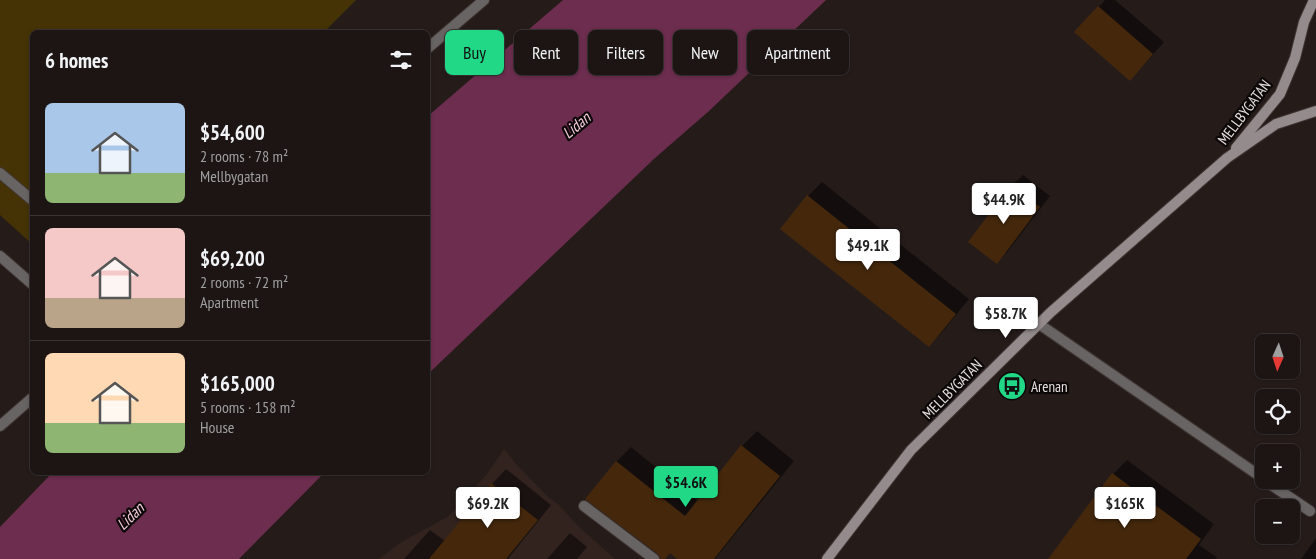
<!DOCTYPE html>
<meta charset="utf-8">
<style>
:root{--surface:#1c1514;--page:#251e1d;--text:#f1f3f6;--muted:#a09fa0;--line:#3a3434;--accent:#21d887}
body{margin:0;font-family:"PT Sans Narrow",sans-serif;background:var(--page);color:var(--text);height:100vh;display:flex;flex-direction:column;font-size:19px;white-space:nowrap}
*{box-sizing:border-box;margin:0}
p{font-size:16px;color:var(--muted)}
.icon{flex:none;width:28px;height:28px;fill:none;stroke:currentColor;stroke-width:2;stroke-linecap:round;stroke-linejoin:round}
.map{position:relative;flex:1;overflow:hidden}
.side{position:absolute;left:30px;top:30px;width:400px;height:445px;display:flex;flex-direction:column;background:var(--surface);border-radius:8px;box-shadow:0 1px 4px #0004,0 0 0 1px var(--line)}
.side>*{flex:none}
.top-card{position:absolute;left:445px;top:30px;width:475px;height:45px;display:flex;gap:10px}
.needle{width:32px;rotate:183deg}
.fabs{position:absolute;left:1255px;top:334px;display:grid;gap:10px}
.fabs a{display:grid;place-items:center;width:45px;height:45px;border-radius:8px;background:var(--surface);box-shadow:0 1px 4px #0004,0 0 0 1px var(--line);font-size:25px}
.price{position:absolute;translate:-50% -42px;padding:0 11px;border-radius:5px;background:#fff;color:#222;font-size:16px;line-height:32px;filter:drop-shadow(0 1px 2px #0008)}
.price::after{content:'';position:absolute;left:50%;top:30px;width:15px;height:11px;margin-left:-8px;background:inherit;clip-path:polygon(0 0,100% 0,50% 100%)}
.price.active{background:var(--accent);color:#111}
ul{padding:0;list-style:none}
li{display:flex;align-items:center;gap:15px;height:125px;padding:0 15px}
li+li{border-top:1px solid var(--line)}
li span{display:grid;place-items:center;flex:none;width:140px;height:100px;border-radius:8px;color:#555}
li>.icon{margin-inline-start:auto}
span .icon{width:60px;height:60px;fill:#fffc;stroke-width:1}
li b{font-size:21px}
h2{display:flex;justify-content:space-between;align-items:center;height:60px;padding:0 15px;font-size:21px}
.tag{padding:0 18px;border-radius:8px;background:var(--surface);box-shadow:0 1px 4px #0004,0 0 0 1px var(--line);font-size:18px;line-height:45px}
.tag.active{background:var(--accent);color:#111}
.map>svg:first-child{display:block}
.built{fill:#32231f}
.green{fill:#453306}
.water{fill:#6c2d4e}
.shadow{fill:#0007}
.building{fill:#45280c}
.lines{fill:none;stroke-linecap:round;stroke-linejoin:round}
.service-casing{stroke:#403735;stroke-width:12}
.minor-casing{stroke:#403735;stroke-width:12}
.tertiary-casing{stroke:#403735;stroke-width:12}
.secondary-casing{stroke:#403735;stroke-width:12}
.service{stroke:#696464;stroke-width:10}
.minor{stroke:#696464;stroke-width:10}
.tertiary{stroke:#696464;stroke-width:10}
.secondary{stroke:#948b8c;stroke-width:10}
.labels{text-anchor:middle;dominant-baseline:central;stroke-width:4.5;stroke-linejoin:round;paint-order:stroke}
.street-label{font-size:15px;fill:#e5dedc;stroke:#0b0807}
.poi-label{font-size:15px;fill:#e5dedc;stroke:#0b0807;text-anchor:start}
.water-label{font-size:16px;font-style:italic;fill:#f3cadc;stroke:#0b0807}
</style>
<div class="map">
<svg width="1316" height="559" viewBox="0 0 1316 559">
<rect width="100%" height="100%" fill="#251c1a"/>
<!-- built -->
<path class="built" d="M 504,449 L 517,465 L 548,497 L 559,505 L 578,526 L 615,559 L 379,559 L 400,543 L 449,516 L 487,474 Z"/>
<!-- green -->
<path class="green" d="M 0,0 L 356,0 L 324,32 L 32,32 L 32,244 L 0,215 Z"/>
<!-- water -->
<g class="water">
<path d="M 563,0 L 826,0 L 709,111 L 655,158 L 428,374 L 428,116 Z"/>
<path d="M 52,473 L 52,472 L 324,473 L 239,559 L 0,559 L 0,527 Z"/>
</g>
<!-- shadow -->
<g class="shadow">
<path d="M 1105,0 L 1115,0 L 1164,42 L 1141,68 L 1076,32 Z"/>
<path d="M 1023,175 L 1050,196 L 1008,251 L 997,262 L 969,242 L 1011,186 Z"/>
<path d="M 822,182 L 969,299 L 943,331 L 929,346 L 808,196 Z"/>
<path d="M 757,431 L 794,461 L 715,559 L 679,559 L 670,552 L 663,559 L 659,553 L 587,499 L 617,461 L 631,447 L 698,501 L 742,446 Z"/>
<path d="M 1127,460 L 1214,524 L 1199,545 L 1217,557 L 1216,559 L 1050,559 L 1113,474 Z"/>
<path d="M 506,469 L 551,505 L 508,559 L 404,559 L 430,530 L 445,541 L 492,484 Z"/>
<path d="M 570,533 L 587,547 L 577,559 L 547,559 Z"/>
<path d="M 1316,538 L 1316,559 L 1301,559 Z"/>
</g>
<!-- building -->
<g class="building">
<path d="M 1098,6 L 1153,54 L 1130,81 L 1074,32 Z"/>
<path d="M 1010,186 L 1040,207 L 997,264 L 968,242 Z"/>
<path d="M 807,195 L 956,314 L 929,347 L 780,229 Z"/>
<path d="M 741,445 L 780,476 L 714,559 L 677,559 L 670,553 L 665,559 L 661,559 L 658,554 L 585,499 L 616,461 L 685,516 Z"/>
<path d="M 1112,473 L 1201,539 L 1186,559 L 1048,559 Z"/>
<path d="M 491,483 L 538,520 L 506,559 L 429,559 Z"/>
</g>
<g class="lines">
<defs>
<g id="service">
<path d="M 0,173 L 32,200"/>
<path d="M 1039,324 L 1264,479"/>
<path d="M 1264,480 L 1310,511"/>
<path d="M 584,506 L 654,559"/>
</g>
<path id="minor" d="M 0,256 L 32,284"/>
<g id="tertiary">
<path d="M 428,48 L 484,0"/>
<path d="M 0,426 L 32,398"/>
</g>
<g id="secondary">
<path d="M 1236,148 L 1280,94 L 1295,58 L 1304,22 L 1314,0"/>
<path d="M 827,559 L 911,450 L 1051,312 L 1227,158 L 1276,124 L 1316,111"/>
</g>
</defs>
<!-- service casing -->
<use href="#service" class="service-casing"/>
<!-- minor casing -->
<use href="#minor" class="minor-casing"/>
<!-- tertiary casing -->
<use href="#tertiary" class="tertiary-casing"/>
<!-- secondary casing -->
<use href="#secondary" class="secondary-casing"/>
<!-- service -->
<use href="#service" class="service"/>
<!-- minor -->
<use href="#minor" class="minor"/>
<!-- tertiary -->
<use href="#tertiary" class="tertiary"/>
<!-- secondary -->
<use href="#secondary" class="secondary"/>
</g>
<!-- icons -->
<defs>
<symbol id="bus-disc" viewBox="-11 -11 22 22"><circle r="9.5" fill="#21d887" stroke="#0b0807"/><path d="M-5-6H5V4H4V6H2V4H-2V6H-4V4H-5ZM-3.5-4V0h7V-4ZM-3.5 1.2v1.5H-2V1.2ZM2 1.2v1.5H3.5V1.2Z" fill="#111"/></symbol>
</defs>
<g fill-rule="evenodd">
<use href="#bus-disc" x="996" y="370" width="32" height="32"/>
</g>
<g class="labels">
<!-- street labels -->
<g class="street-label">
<text transform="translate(1244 112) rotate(-53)">MELLBYGATAN</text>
<text transform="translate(952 389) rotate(-45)">MELLBYGATAN</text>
</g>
<!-- poi labels -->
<g class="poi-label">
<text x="1031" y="386">Arenan</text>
</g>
<!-- water labels -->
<g class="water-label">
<text transform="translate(576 125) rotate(-40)">Lidan</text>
<text transform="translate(130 516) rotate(-44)">Lidan</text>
</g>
</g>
</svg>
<div class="fabs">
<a><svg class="needle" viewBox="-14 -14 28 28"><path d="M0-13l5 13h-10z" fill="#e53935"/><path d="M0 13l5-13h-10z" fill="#a09fa0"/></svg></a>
<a><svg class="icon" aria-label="locate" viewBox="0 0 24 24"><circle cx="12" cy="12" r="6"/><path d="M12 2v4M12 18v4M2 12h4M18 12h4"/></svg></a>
<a>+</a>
<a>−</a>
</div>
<b class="price" style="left:1004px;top:225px">$44.9K</b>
<b class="price" style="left:868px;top:271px">$49.1K</b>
<b class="price" style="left:1006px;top:339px">$58.7K</b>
<b class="price active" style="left:686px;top:508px">$54.6K</b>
<b class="price" style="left:488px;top:529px">$69.2K</b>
<b class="price" style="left:1125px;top:529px">$165K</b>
<div class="top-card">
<a class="tag active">Buy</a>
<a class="tag">Rent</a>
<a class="tag">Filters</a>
<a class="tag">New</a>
<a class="tag">Apartment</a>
</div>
<section class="side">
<h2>6 homes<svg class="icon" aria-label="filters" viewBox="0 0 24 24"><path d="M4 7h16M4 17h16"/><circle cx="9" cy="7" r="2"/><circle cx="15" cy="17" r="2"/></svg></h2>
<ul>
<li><span style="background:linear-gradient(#a9c7e8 70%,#8fb573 0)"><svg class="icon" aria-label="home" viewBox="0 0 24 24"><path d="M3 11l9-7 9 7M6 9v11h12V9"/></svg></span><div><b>$54,600</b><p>2 rooms · 78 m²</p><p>Mellbygatan</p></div></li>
<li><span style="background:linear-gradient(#f6c9c9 70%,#b9a48a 0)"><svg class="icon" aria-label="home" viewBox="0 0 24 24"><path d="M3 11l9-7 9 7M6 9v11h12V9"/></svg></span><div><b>$69,200</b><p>2 rooms · 72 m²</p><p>Apartment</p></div></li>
<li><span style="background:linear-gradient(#ffd9b3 70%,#8fb573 0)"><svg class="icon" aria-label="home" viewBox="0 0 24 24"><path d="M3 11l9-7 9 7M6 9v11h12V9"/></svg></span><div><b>$165,000</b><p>5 rooms · 158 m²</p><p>House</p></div></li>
</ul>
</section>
</div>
